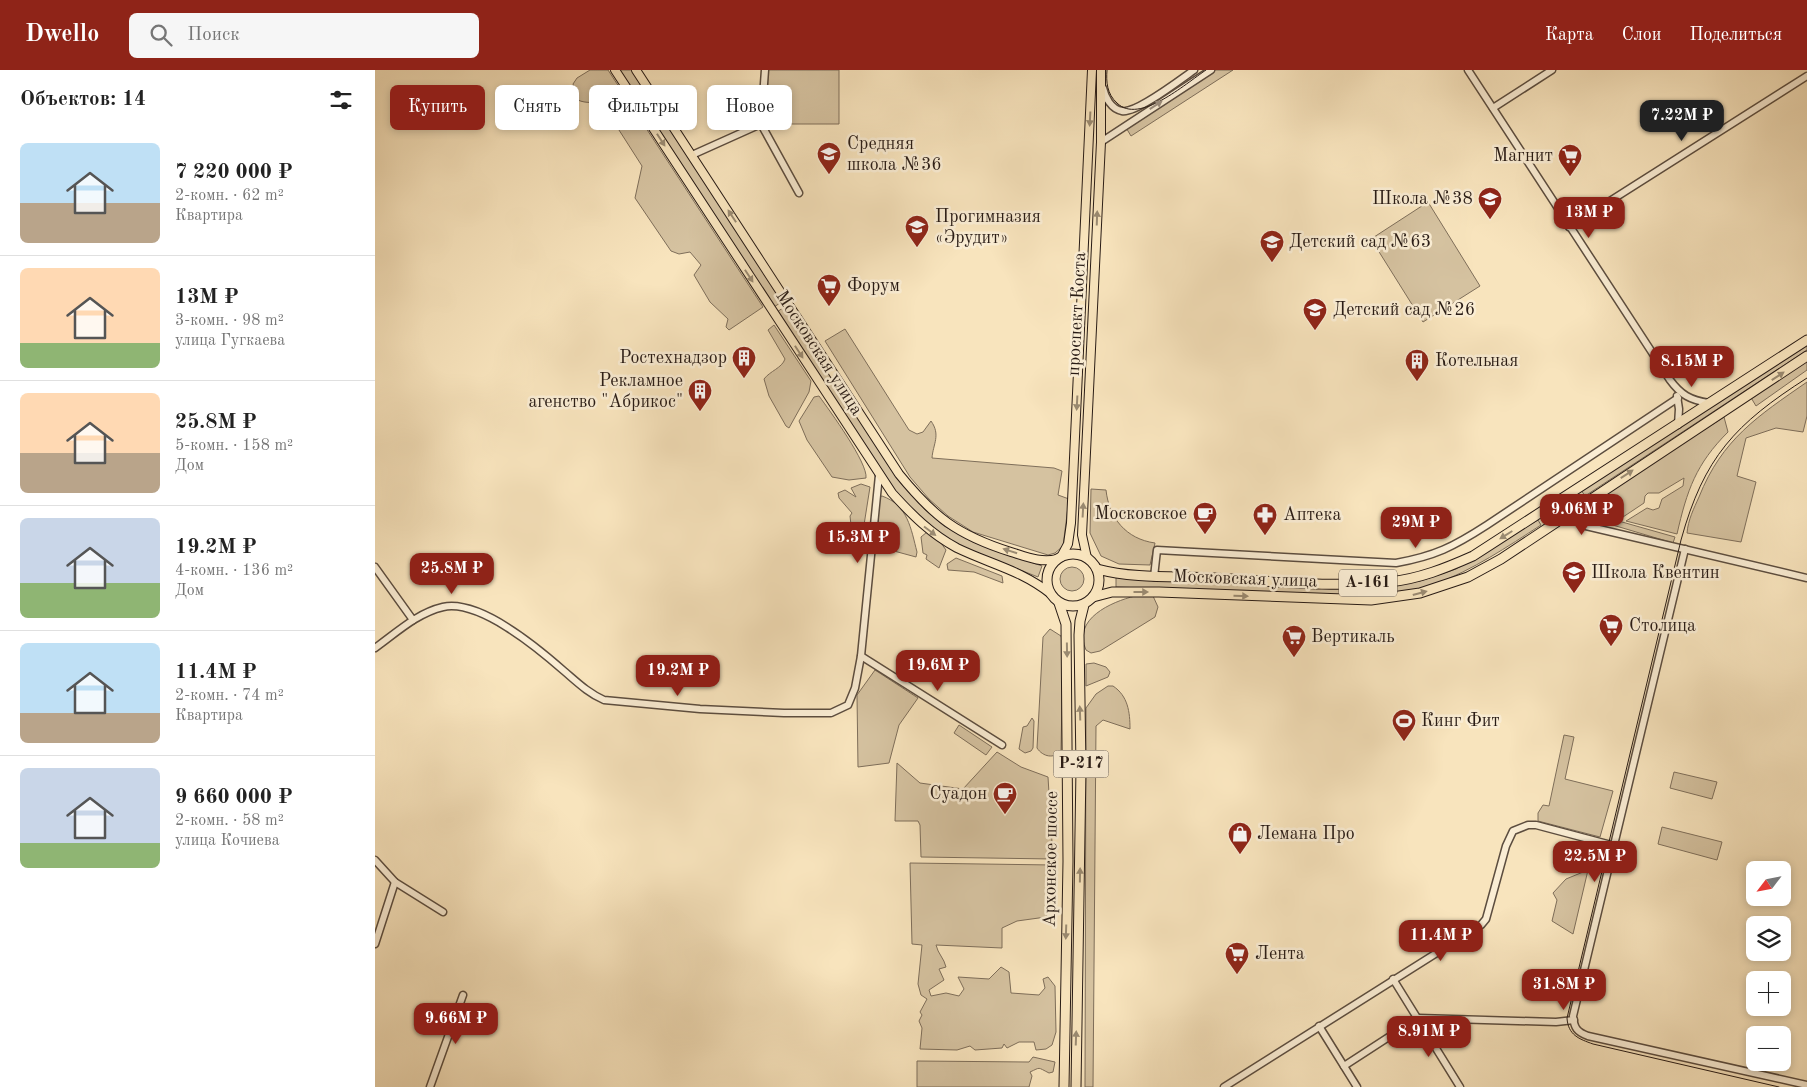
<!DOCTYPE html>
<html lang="ru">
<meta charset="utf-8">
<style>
:root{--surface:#fff;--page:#f6f6f6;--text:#222;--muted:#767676;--line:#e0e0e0;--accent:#8f2418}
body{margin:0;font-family:"Old Standard TT",serif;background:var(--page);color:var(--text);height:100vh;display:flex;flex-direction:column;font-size:19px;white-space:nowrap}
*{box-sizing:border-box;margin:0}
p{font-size:16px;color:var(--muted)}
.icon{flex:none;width:28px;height:28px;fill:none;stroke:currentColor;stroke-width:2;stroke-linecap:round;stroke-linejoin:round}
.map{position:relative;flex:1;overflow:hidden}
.panel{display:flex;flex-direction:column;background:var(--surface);width:375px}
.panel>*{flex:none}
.hud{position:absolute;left:15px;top:15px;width:475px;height:45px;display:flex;gap:10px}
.needle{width:32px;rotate:238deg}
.controls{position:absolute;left:1371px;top:791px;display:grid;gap:10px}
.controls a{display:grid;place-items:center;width:45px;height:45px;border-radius:8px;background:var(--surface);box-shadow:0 2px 8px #0003;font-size:25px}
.price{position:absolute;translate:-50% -42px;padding:0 11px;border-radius:10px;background:var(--accent);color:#fff;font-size:16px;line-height:32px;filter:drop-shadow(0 1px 2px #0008)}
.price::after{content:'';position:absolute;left:50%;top:30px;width:15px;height:11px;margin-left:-8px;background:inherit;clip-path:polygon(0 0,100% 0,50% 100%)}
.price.selected{background:#222;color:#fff}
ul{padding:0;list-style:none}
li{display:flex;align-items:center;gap:15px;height:125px;padding:0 20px}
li+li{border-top:1px solid var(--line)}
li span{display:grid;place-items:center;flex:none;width:140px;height:100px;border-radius:8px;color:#555}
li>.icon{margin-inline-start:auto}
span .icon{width:60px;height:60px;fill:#fffc;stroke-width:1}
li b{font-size:21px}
h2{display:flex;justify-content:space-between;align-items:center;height:60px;padding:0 20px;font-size:21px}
.chip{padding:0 18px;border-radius:8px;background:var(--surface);box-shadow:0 2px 8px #0003;font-size:18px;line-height:45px}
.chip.selected{background:var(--accent);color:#fff}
header{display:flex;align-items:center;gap:30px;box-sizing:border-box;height:70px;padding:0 25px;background:var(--accent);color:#fff}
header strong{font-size:24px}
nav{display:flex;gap:28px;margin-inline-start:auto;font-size:18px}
.search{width:350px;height:45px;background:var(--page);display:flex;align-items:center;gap:12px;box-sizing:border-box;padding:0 18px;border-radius:8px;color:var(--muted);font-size:19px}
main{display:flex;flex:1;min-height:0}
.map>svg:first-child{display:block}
.green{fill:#d5c2a0;stroke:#7e6e5a}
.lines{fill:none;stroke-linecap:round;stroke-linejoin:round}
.minor-casing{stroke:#5c4d3f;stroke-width:9}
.major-casing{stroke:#281b15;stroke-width:10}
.highway-casing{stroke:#281b15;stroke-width:11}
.minor{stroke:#faedd4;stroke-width:6}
.major{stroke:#f8e4bd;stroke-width:8}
.highway{stroke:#f8e4bd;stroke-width:9}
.tram{stroke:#281b15;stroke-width:1}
.oneway{fill:#9c8e7e}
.oneway2{fill:#9a8a71}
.labels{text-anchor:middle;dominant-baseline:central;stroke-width:5;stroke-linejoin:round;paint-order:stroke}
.shield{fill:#faedd4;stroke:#675a4e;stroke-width:1}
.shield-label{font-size:16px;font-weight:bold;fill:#281b15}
.poi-label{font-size:18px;fill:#281b15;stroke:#faedd4;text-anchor:start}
.street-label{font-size:18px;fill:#281b15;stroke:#faedd4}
</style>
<header>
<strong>Dwello</strong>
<div class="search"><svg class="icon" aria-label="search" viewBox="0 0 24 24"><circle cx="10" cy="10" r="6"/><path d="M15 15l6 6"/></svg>Поиск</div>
<nav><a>Карта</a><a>Слои</a><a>Поделиться</a></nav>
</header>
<main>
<section class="panel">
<h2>Объектов: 14<svg class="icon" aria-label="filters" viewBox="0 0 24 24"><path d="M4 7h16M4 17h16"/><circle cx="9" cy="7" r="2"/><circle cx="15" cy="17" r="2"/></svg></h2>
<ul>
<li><span style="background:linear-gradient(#bfe0f5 60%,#b9a48a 0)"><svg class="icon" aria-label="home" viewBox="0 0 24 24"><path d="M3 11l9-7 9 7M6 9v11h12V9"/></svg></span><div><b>7 220 000 ₽</b><p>2-комн. · 62 m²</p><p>Квартира</p></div></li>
<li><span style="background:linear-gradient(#ffd9b3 75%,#8fb573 0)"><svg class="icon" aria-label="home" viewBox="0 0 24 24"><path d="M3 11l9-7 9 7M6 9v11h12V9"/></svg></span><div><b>13M ₽</b><p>3-комн. · 98 m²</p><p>улица Гугкаева</p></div></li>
<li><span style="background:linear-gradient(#ffd9b3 60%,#b9a48a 0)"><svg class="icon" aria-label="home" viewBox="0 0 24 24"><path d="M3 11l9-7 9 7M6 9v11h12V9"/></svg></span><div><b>25.8M ₽</b><p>5-комн. · 158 m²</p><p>Дом</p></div></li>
<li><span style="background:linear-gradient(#c9d6e8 65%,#8fb573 0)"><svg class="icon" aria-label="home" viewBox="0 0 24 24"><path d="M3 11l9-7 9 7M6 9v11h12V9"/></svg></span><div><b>19.2M ₽</b><p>4-комн. · 136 m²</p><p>Дом</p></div></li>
<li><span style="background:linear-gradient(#bfe0f5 70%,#b9a48a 0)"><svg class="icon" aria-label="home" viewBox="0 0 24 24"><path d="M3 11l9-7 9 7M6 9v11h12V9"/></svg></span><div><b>11.4M ₽</b><p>2-комн. · 74 m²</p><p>Квартира</p></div></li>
<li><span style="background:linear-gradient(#c9d6e8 75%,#8fb573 0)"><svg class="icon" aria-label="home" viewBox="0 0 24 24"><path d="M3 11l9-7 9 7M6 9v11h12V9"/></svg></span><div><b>9 660 000 ₽</b><p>2-комн. · 58 m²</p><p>улица Кочиева</p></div></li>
</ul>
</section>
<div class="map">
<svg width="1432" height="1017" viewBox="0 0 1432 1017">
<rect width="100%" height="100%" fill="#f8e4bd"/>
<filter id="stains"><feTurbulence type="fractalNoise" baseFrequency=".004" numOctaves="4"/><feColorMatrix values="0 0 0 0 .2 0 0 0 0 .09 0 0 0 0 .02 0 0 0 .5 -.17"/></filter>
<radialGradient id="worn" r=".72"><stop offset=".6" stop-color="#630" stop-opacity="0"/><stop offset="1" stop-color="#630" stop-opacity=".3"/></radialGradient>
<!-- green -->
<g class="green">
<path d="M 215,0 L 233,0 L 388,237 L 354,260 L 351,257 L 353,249 L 335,232 L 319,205 L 326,195 L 315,182 L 304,184 L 296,181 L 260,128 L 267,96 L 228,35 C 219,31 211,34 203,30 L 198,14 L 202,8 Z"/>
<path d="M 244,0 L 258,0 L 408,231 L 399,237 Z"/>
<path d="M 393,0 L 464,0 L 464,54 L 392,54 Z"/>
<path d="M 837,0 L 858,0 L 756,66 L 750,56 Z"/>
<path d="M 1053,132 L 1105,216 L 1048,252 L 996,169 Z"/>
<path d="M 412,235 L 523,410 L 550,440 L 569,456 L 598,472 L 667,496 L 663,507 L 582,475 L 550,453 L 510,409 L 402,242 Z"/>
<path d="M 399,255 L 436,311 L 434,322 L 414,358 L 411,356 L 394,326 L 389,309 C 395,301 407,298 410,289 L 393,260 Z"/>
<path d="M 470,259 L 534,360 L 542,364 L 548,362 L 556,351 C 566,365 558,374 557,388 L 679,398 L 687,401 L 683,425 L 694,429 L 688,476 L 680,483 L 673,485 L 598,462 L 573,446 L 554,429 L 535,407 L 450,271 Z"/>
<path d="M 1432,274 L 1432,280 L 1210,426 L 1206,420 Z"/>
<path d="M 1432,289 L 1432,300 L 1381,336 L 1375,326 Z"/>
<path d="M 1432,312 L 1432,346 L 1428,362 L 1401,358 L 1371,368 L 1362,406 L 1381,412 L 1366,472 L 1312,463 C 1313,450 1319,438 1324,427 C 1347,369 1383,346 1432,312 Z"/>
<path d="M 444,326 C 455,341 493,393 491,408 L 474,410 L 457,407 L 432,370 L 424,351 L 439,327 Z"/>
<path d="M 1349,347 L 1353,362 C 1321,394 1312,420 1302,464 L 1251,451 L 1272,438 L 1278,440 L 1284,438 L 1287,429 L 1308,416 L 1309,408 L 1284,423 L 1273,423 L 1270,426 L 1269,433 L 1245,449 L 1224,441 L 1221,429 Z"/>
<path d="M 486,414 L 495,417 L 489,455 L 484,459 L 481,466 C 474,467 469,464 466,459 L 476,455 L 475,446 L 477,443 L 464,428 L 463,423 L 470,420 L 481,427 L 476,418 Z"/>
<path d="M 716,419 L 731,420 C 734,448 751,469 780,473 L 775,495 L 744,494 L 726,486 L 715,463 Z"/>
<path d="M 507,426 C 533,435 536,459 542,482 L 541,487 L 519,481 L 520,471 L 514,466 L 506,472 L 501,468 L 504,427 Z"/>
<path d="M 1233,448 L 1300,467 L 1298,473 L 1231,453 Z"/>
<path d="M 1163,450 L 1166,455 C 1132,477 1098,500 1060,514 C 1012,530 958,525 908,523 C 853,521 797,519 741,517 L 741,507 L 1008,516 L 1045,511 L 1081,499 Z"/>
<path d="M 552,462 L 566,473 L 571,480 L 564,498 L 551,489 L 552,485 L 548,483 L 546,467 Z"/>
<path d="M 581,488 L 627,506 L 628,513 L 599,502 L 573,500 L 572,494 Z"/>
<circle cx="697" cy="509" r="12"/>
<path d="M 760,526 L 778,526 L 783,537 L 780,547 L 725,581 L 716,583 L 711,580 C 697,549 736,532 760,526 Z"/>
<path d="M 675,559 L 686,566 L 688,573 L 686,681 C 679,689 668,687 662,678 L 668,567 Z"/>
<path d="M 719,593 L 731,597 L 735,602 L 733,607 L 711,616 L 711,594 Z"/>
<path d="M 500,600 L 543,628 L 524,655 L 514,693 L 483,697 L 482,625 Z"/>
<path d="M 733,616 L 738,616 C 753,626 755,642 755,659 L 728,650 L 721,656 L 718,1017 L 710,1017 L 711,638 L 721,624 Z"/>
<path d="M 657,648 L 659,651 L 658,678 L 656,681 L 650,683 L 644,679 L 648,657 L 652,656 Z"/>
<path d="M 584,655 L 617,677 L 611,685 L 579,663 Z"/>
<path d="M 1189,665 L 1199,667 L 1190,709 L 1238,721 L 1225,767 L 1163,751 L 1163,743 L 1168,735 L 1174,736 Z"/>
<path d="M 622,682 L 646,697 L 673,707 L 678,789 L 546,787 L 545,755 L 543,751 L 520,751 L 522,693 L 545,713 L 588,719 Z"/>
<path d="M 1299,702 L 1342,712 L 1337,729 L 1295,718 Z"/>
<path d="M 1287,757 L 1347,772 L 1342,790 L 1283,774 Z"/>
<path d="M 535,793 L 678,795 L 678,832 L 671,847 L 642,851 L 627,858 L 627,878 L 561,875 C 563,884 569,888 571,897 L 564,899 L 569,910 L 554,920 L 556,926 L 571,923 L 584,926 L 589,919 L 583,907 L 614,909 L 626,897 L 634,902 L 636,923 L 664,925 L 670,918 L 668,909 L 673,907 L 680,916 L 681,962 L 677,975 L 671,979 L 661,980 L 659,972 L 644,972 L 632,978 L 629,974 L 627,978 L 600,980 L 595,976 L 582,980 L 545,979 L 547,958 L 544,951 L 547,945 L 545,942 L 552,929 L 546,925 L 543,914 L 547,875 L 537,874 Z"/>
<path d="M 1213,800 L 1198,864 L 1177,851 L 1182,830 L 1178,823 L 1191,809 Z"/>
<path d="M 658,987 L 680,992 L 678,1002 L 674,1003 C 662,997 666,997 655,1002 L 657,1006 L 654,1017 L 542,1017 L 542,991 L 654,992 Z"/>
</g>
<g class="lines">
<defs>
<g id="minor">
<path d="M 1093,0 L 1295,310 C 1306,325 1315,330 1334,333"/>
<path d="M 728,18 C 730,27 736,39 747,41 C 761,44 806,9 819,0"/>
<path d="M 1118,38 L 1177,0"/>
<path d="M 386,54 L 390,0"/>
<path d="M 726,72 L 836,0"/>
<path d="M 317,85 L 386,54 L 424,123"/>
<path d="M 1194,157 L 1432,6"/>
<path d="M 1302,326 L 1304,339 L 1303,355"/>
<path d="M 1187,429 L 1200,449 L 1211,456 L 1432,508"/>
<path d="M 1310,479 L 1198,946 C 1199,958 1202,962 1213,966 L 1432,1015"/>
<path d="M 0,497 L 38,550"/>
<path d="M 779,507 L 782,480 L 1021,493 C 1060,486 1078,477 1112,455 L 1303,328"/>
<path d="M 0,578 C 21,563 42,543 68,537 C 104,529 163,578 189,601 C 202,612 213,623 229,630 L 325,639 L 409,643 L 456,643 L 473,635 L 480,618 L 486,586 L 504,405"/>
<path d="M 486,586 L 627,675"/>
<path d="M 0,790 L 20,812 L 68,842"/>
<path d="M 0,874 L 20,812"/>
<path d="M 1018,909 L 1085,1017"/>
<path d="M 944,956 L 982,1017"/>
<path d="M 969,996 L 1043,948 L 1181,952 L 1199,950"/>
<path d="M 55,1017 L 88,925"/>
<path d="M 849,1017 L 1106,855 L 1111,849 L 1131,776 L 1138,761 L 1153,755 L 1161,755 L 1240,776"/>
</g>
<g id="major">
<path d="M 240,0 L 517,423 C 537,445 556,464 582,478 C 615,494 646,500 676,524"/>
<path d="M 261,0 L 524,404 C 559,447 582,465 636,482 C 652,487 666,493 682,489"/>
<path d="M 686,487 L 693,474 L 696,453 L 717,0"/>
<path d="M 712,488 L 707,465 L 726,72 L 726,0"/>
</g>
<g id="highway">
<circle cx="698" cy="510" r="26"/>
<path d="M 722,499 C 760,509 800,506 839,508 C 897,511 956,518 1014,512 C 1044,509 1071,498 1098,486 L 1432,270"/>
<path d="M 718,527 L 737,522 L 784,522 L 996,530 L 1045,523 L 1093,507 L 1126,489 L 1432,286"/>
<path d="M 684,533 L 691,554 L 693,791 L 689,1017"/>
<path d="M 701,1017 L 706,698 L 704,565 L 705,551 L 709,535"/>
</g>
</defs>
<!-- minor casing -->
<use href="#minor" class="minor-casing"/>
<!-- major casing -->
<use href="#major" class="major-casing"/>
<!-- highway casing -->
<use href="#highway" class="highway-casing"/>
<!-- minor -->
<use href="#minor" class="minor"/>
<!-- major -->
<use href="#major" class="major"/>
<!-- highway -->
<use href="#highway" class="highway"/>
<!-- tram -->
<g class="tram">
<path d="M 732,0 C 731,12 732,24 742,33 C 764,55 810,14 831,0"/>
<path d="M 1404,1017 L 1218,974 C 1204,969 1193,965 1192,948 L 1306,470 C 1329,387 1360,354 1432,308"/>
</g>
</g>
<!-- one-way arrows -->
<defs><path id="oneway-solid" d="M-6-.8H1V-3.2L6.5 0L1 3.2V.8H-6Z" transform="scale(1.25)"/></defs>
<use class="oneway" href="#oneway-solid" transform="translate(781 35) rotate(-33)"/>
<g class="oneway2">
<use href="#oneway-solid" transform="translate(715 49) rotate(93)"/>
<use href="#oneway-solid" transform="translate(286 70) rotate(57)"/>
<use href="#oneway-solid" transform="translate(357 146) rotate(-123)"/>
<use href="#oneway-solid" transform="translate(722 148) rotate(-88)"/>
<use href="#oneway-solid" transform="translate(374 206) rotate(57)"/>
<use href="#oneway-solid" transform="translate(424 282) rotate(57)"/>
<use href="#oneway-solid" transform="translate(1403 306) rotate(-33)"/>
<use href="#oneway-solid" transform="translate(702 333) rotate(93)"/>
<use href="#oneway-solid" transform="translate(1252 404) rotate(-33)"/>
<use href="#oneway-solid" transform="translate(708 440) rotate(-87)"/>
<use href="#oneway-solid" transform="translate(555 461) rotate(37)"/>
<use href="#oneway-solid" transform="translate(1131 465) rotate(148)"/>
<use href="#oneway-solid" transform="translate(635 481) rotate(-162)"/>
<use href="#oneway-solid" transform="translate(766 522)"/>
<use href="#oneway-solid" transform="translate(1045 523) rotate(-15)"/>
<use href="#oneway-solid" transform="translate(866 526) rotate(2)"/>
<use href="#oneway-solid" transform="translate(692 580) rotate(89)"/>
<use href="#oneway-solid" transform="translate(705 643) rotate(-92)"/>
<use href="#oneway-solid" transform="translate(705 805) rotate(-89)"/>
<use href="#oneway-solid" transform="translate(691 862) rotate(92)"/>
<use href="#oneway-solid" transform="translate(701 968) rotate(-88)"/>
</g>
<!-- icons -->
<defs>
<symbol id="school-pin" viewBox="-11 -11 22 30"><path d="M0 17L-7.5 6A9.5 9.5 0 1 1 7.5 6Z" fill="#8f2418" stroke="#faedd4"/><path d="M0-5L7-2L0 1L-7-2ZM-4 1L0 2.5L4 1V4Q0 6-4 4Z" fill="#fff"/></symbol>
<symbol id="supermarket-pin" viewBox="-11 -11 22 30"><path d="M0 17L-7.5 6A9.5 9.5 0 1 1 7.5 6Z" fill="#8f2418" stroke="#faedd4"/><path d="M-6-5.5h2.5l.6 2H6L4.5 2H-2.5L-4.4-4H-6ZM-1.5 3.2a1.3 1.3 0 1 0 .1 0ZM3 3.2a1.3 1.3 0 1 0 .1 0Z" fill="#fff"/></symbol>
<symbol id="building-pin" viewBox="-11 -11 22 30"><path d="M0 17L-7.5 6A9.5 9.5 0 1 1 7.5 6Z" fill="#8f2418" stroke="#faedd4"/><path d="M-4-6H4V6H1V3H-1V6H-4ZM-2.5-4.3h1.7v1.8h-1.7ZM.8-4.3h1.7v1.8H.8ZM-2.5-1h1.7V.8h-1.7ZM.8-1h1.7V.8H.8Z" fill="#fff"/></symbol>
<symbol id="cafe-pin" viewBox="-11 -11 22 30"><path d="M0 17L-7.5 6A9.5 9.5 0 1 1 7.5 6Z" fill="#8f2418" stroke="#faedd4"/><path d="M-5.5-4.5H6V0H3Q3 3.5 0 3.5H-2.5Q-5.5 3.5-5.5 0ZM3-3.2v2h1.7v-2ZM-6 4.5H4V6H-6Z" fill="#fff"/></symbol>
<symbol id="pharmacy-pin" viewBox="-11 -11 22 30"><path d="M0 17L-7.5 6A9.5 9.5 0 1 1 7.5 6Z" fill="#8f2418" stroke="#faedd4"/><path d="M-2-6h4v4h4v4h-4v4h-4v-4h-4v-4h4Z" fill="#fff"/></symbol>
<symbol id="stadium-pin" viewBox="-11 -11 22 30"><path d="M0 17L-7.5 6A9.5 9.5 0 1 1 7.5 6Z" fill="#8f2418" stroke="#faedd4"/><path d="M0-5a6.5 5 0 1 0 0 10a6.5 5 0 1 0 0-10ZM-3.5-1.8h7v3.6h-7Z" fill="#fff"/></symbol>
<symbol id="shop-pin" viewBox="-11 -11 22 30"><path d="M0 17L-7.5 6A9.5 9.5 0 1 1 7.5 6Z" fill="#8f2418" stroke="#faedd4"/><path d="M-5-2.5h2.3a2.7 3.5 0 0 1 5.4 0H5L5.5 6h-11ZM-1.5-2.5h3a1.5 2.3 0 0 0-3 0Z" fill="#fff"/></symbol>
</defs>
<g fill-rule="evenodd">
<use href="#school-pin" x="440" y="70" width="28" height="38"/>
<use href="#supermarket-pin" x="1181" y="72" width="28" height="38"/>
<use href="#school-pin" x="1101" y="115" width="28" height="38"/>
<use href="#school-pin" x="528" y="143" width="28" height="38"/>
<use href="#school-pin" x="883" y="158" width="28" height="38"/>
<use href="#supermarket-pin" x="440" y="202" width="28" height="38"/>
<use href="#school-pin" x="926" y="226" width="28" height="38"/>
<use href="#building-pin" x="355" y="274" width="28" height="38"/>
<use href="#building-pin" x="1028" y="277" width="28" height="38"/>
<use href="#building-pin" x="311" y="307" width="28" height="38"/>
<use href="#cafe-pin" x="816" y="430" width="28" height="38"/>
<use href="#pharmacy-pin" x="876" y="431" width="28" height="38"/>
<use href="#school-pin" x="1185" y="489" width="28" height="38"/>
<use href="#supermarket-pin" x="1222" y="542" width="28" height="38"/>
<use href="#supermarket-pin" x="905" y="553" width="28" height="38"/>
<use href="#stadium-pin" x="1015" y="637" width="28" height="38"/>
<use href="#cafe-pin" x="616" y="710" width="28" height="38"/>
<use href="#shop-pin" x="851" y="750" width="28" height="38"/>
<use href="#supermarket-pin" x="848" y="870" width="28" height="38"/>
</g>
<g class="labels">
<!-- shield labels -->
<g class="shield">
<rect x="964" y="499.5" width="58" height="27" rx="4"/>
<rect x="678.5" y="680.5" width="55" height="27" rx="4"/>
</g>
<g class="shield-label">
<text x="993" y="513">А-161</text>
<text x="706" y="694">Р-217</text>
</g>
<!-- poi labels -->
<g class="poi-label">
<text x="472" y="74">Средняя<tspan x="472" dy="21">школа №36</tspan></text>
<text x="1178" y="86" text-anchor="end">Магнит</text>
<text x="1098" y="129" text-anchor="end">Школа №38</text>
<text x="560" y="147">Прогимназия<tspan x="560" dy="21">«Эрудит»</tspan></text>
<text x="914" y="172">Детский сад №63</text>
<text x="472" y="216">Форум</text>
<text x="958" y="240">Детский сад №26</text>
<text x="352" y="288" text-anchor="end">Ростехнадзор</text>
<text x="1060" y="291">Котельная</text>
<text x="308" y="311" text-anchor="end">Рекламное<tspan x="308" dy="21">агенство "Абрикос"</tspan></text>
<text x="812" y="444" text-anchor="end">Московское</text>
<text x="908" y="445">Аптека</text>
<text x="1216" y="503">Школа Квентин</text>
<text x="1254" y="556">Столица</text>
<text x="936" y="567">Вертикаль</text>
<text x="1046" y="651">Кинг Фит</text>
<text x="612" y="724" text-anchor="end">Суадон</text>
<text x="882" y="764">Лемана Про</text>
<text x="880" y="884">Лента</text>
</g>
<!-- street labels -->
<g class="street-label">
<text transform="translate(702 244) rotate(-87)">проспект Коста</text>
<text transform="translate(444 283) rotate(57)">Московская улица</text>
<text transform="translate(870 509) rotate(2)">Московская улица</text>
<text transform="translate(676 789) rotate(-89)">Архонское шоссе</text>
</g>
</g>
<rect width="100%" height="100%" filter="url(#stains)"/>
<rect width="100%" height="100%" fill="url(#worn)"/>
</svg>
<div class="controls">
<a><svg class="needle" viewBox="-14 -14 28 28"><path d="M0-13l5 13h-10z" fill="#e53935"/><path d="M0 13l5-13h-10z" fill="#767676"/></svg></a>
<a><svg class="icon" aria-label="layers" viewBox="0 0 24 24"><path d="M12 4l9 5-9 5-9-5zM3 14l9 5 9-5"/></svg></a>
<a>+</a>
<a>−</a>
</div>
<b class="price selected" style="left:1307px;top:72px">7.22M ₽</b>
<b class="price" style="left:1214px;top:169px">13M ₽</b>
<b class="price" style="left:1317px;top:318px">8.15M ₽</b>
<b class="price" style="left:1207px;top:466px">9.06M ₽</b>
<b class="price" style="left:1041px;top:479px">29M ₽</b>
<b class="price" style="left:483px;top:494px">15.3M ₽</b>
<b class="price" style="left:77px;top:525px">25.8M ₽</b>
<b class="price" style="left:563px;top:622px">19.6M ₽</b>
<b class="price" style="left:303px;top:627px">19.2M ₽</b>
<b class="price" style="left:1220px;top:813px">22.5M ₽</b>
<b class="price" style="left:1066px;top:892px">11.4M ₽</b>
<b class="price" style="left:1189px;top:941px">31.8M ₽</b>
<b class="price" style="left:81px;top:975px">9.66M ₽</b>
<b class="price" style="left:1054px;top:988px">8.91M ₽</b>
<div class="hud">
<a class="chip selected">Купить</a>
<a class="chip">Снять</a>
<a class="chip">Фильтры</a>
<a class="chip">Новое</a>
</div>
</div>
</main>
